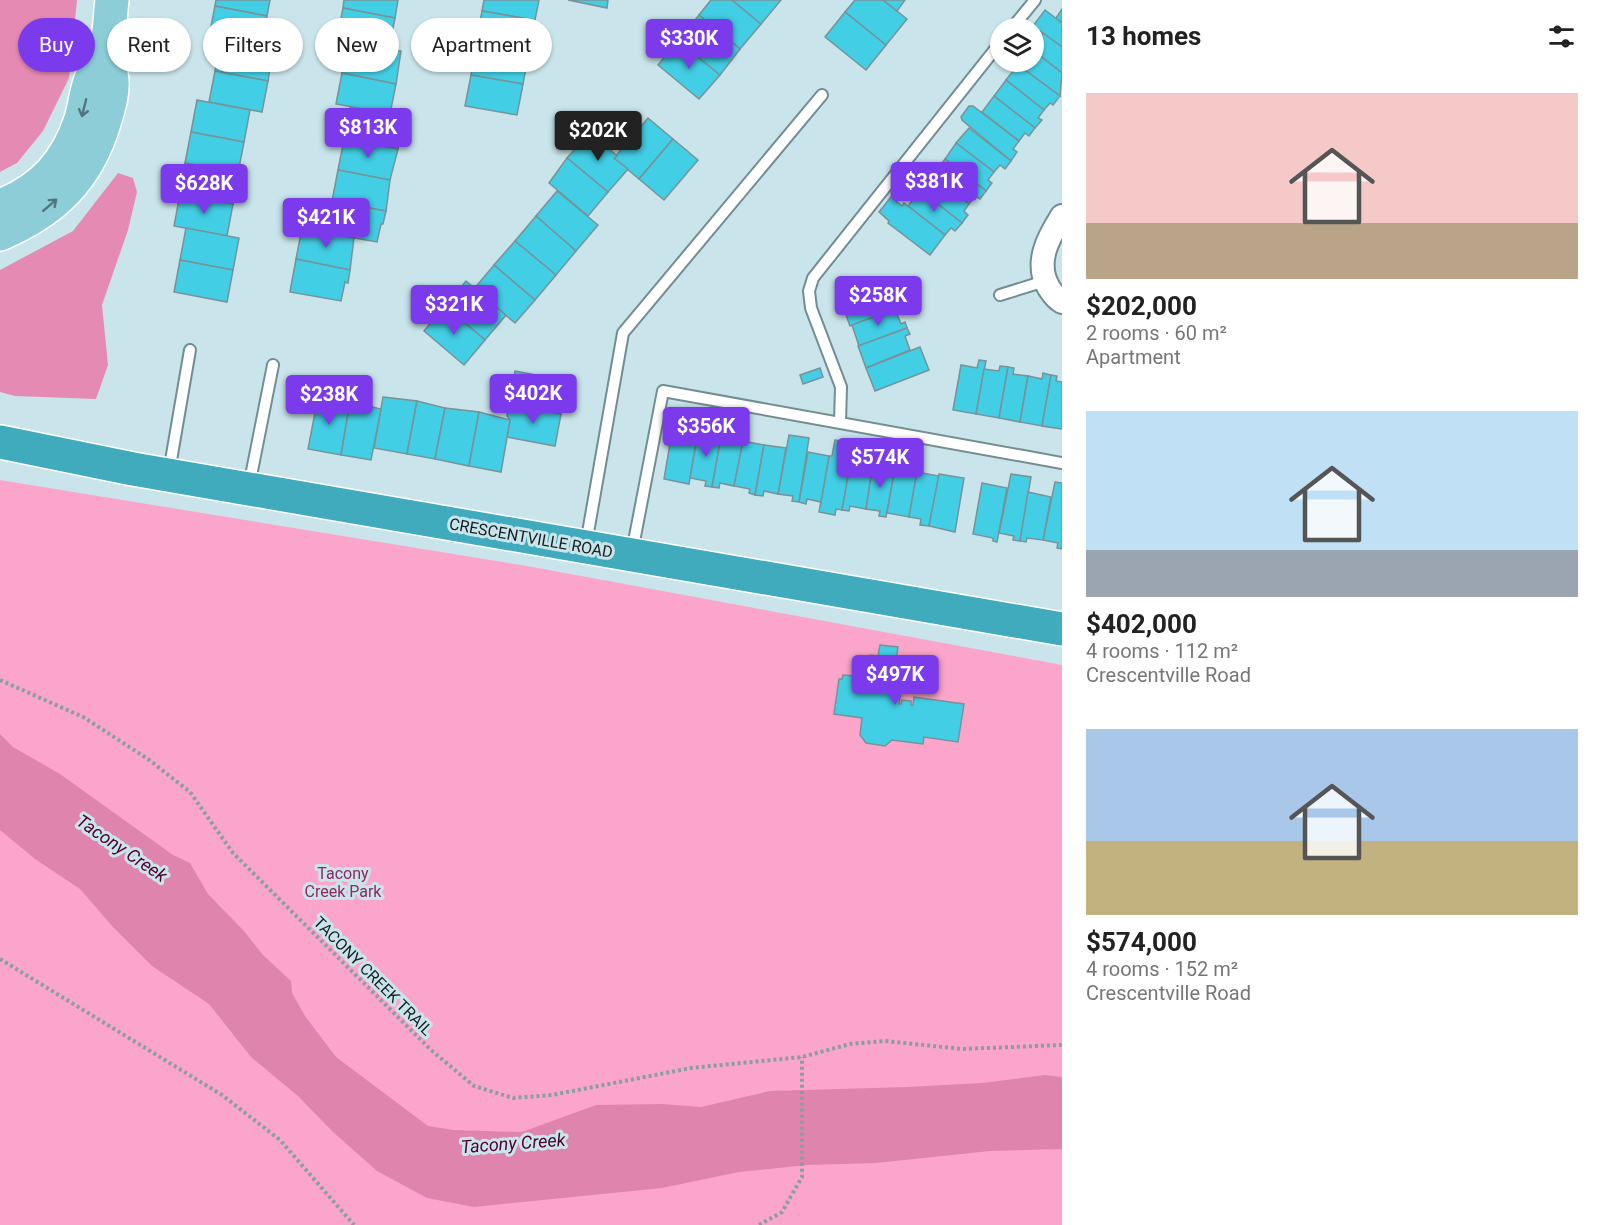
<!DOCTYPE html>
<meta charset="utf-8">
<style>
:root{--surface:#fff;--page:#f6f6f6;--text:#222;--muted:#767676;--accent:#7c3aed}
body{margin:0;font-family:Roboto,sans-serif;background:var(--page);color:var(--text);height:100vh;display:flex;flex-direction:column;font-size:22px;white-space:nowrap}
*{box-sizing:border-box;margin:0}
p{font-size:20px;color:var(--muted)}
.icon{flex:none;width:33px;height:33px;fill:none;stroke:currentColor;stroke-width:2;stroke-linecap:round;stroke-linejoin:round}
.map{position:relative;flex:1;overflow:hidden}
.sheet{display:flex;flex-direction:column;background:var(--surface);width:540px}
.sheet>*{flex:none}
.top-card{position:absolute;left:18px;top:18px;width:570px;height:54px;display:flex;gap:12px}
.tools{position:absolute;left:990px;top:18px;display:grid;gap:12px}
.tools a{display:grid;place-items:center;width:54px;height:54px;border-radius:50%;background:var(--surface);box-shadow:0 2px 4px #0004;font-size:30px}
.price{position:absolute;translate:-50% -51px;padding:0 14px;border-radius:6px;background:var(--accent);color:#fff;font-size:20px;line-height:39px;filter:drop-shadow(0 2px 3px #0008)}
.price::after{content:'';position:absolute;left:50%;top:36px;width:18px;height:14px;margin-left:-9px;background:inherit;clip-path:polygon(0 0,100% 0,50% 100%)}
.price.active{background:#222;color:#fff}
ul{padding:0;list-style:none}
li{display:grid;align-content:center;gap:12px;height:318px;padding:0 24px}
li span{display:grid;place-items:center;height:186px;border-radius:0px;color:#555}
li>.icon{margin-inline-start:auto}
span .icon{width:108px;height:108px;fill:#fffc;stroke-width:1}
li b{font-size:26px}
h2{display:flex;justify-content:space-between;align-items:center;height:72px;padding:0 24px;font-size:26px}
.tag{padding:0 21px;border-radius:27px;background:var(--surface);box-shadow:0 2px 4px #0004;font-size:21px;line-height:54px}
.tag.active{background:var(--accent);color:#fff}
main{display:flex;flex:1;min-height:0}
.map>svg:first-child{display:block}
.green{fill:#fba5ca}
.forest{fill:#e58ab2}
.water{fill:#df85ad}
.building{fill:#42cfe6;stroke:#789297;stroke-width:1.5}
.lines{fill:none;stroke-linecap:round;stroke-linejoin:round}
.lane-casing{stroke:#738d92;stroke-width:14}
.street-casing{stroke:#738d92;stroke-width:26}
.primary-casing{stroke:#fff;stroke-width:36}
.highway-casing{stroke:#fff;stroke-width:36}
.path{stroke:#889ea2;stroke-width:4;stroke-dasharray:3 3;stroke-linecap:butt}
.lane{stroke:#fff;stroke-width:10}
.street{stroke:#fff;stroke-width:22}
.primary{stroke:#8ccdd7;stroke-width:33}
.highway{stroke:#40abbd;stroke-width:33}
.oneway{stroke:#50767c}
.labels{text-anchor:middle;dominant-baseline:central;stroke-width:6;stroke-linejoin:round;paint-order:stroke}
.street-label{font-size:16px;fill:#152022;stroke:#c9e5eb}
.park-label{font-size:16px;fill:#90275f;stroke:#c9e5eb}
.water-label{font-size:18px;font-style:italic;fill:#520030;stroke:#c9e5eb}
</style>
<main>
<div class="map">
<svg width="1062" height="1225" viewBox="0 0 1062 1225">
<rect width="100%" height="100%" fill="#c9e5eb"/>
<!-- green -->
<path class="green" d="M 0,480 L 527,566 L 1062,665 L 1062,1225 L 0,1225 Z"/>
<!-- forest -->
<g class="forest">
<path d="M 0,0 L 77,0 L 69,78 L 43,131 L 17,163 L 0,172 Z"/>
<path d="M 118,173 L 133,178 L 137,192 L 128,230 L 102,305 L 108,365 L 96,399 L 15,396 L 0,392 L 0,270 L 73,231 Z"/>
</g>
<!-- water -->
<path class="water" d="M 0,734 L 13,747 L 60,774 L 173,855 L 190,863 L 208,894 L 244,931 L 263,955 L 291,981 L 292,993 L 305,1016 L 336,1057 L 428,1126 L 453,1130 L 522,1132 L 596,1105 L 662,1104 L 701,1107 L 770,1091 L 908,1087 L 982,1083 L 1045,1075 L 1062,1077 L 1062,1149 L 990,1151 L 876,1163 L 807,1165 L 739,1172 L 662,1188 L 474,1207 L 427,1198 L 377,1171 L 333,1132 L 298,1096 L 251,1057 L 209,1004 L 152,966 L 113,927 L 80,889 L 35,859 L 0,830 Z"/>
<!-- building -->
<g class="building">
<path d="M 216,0 L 270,0 L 267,16 L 215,6 Z"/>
<path d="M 344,0 L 398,0 L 395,18 L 343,8 Z"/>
<path d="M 484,0 L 539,0 L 535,20 L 482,11 Z"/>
<path d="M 568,0 L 608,0 L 607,8 Z"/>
<path d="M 711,0 L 732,0 L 761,24 L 740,49 L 699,15 Z"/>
<path d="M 732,0 L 781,0 L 761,24 Z"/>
<path d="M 855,0 L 883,0 L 907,19 L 886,45 L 845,12 Z"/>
<path d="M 883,0 L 905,0 L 897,11 Z"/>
<path d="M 215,6 L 267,16 L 261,46 L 209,36 Z"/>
<path d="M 343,8 L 395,18 L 389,49 L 337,39 Z"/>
<path d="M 1062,9 L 1062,23 L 1056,18 Z"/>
<path d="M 1045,10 L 1062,23 L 1062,47 L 1033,26 Z"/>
<path d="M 482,11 L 535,20 L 529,52 L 476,42 Z"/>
<path d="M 845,12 L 886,45 L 866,70 L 825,37 Z"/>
<path d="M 699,15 L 740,49 L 720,75 L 678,41 Z"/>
<path d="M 1043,33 L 1062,47 L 1062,73 L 1034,51 L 1034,45 Z"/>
<path d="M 221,39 L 273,49 L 268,81 L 215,71 Z"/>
<path d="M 348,41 L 401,51 L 396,84 L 342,73 Z"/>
<path d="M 678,41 L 720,75 L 699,99 L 658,65 Z"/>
<path d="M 476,42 L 529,52 L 523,84 L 471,75 Z"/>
<path d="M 1034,51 L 1062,73 L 1060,96 L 1018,65 L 1021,62 L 1034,62 Z"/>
<path d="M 1018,65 L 1060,96 L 1053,105 L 1050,103 L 1044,110 L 1006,80 Z"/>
<path d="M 215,71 L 268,81 L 262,112 L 209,102 Z"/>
<path d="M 342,73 L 396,84 L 390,114 L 336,104 Z"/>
<path d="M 471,75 L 523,84 L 517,115 L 465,106 Z"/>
<path d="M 1006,80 L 1044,110 L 1038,118 L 1042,120 L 1035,128 L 994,96 Z"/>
<path d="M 994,96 L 1035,128 L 1029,136 L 1025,133 L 1019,141 L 982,112 Z"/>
<path d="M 197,100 L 250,110 L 244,142 L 191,132 Z"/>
<path d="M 969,106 L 973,106 L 1019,141 L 1013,149 L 1017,152 L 1011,161 L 962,120 L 961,117 Z"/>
<path d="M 350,107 L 401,117 L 398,149 L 344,139 Z"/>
<path d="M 648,118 L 673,139 L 639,179 L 614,158 Z"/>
<path d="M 969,128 L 1011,161 L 1005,169 L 1000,165 L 994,172 L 956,143 Z"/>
<path d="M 191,132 L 244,142 L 238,173 L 185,163 Z"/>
<path d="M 590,132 L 617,156 L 614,158 L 628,169 L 608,192 L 567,158 Z"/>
<path d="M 344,139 L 398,149 L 390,180 L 338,170 Z"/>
<path d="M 673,139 L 698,160 L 664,200 L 639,179 Z"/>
<path d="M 956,143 L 994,172 L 988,180 L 992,183 L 986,191 L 945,159 Z"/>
<path d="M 567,158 L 608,192 L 588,216 L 549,183 Z"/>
<path d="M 945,159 L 986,191 L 980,199 L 975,196 L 969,204 L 933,175 Z"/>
<path d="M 185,163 L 238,173 L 233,204 L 180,194 Z"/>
<path d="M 923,167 L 969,204 L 964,211 L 968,215 L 962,223 L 911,183 Z"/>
<path d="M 338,170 L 390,180 L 386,211 L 332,201 Z"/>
<path d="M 920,190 L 962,223 L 955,231 L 951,228 L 945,235 L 908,206 Z"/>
<path d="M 557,191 L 598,225 L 576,251 L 536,216 Z"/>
<path d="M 180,194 L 233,204 L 227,236 L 174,226 Z"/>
<path d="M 891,197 L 902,206 L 904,203 L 945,235 L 930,255 L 888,223 L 889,221 L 879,212 Z"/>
<path d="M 332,201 L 386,211 L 383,224 L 381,224 L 377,242 L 326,233 Z"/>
<path d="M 536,216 L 576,251 L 556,275 L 515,241 Z"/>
<path d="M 186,228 L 239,238 L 233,270 L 180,260 Z"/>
<path d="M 302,228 L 354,238 L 350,270 L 296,259 Z"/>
<path d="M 515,241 L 556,275 L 535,300 L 494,265 Z"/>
<path d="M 296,259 L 350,270 L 348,283 L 345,282 L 341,301 L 290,292 Z"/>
<path d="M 180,260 L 233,270 L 227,302 L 174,292 Z"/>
<path d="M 494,265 L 535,300 L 515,323 L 474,289 Z"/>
<path d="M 466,281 L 506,315 L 485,340 L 445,306 Z"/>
<path d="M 891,283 L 900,307 L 850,326 L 841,301 Z"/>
<path d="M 445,306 L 485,340 L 464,365 L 424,331 Z"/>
<path d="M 895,309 L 901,324 L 905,322 L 907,328 L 859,346 L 852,325 Z"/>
<path d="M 907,328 L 910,334 L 905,336 L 910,350 L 866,368 L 858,346 Z"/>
<path d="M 920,347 L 929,370 L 875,391 L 866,368 Z"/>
<path d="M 979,360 L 986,361 L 976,414 L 953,410 L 961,365 L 977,368 Z"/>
<path d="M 1000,366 L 1008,367 L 999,418 L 976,414 L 984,369 L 999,371 Z"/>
<path d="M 1008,367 L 1014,368 L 1013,374 L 1028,376 L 1020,422 L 999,418 Z"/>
<path d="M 820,368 L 823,377 L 803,384 L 800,375 Z"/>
<path d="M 515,371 L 567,381 L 561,414 L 509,404 Z"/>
<path d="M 1043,373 L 1051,375 L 1042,426 L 1020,422 L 1028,376 L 1042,379 Z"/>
<path d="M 1051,375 L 1057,376 L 1056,381 L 1062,382 L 1062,429 L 1042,426 Z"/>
<path d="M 318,397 L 350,402 L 341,455 L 308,449 Z"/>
<path d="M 383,397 L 417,401 L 407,454 L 374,448 Z"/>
<path d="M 417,401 L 445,408 L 435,459 L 407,454 Z"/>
<path d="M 350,402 L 381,409 L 371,460 L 341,455 Z"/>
<path d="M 509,404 L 561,414 L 555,446 L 507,437 L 510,420 L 507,416 Z"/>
<path d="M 445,408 L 479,412 L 469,466 L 435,459 Z"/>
<path d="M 479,412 L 510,420 L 501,472 L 469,466 Z"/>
<path d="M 673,426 L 698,431 L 689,484 L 664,479 Z"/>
<path d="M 698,433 L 721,437 L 712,487 L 705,486 L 706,481 L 690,478 Z"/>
<path d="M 789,435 L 809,438 L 799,502 L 792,501 L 793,496 L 778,494 Z"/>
<path d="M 721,437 L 743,441 L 734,486 L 720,483 L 719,488 L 712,487 Z"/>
<path d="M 835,440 L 854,443 L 842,510 L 836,509 L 835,515 L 819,512 L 829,456 L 832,456 Z"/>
<path d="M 743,441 L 764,445 L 755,495 L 749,493 L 750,489 L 734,486 Z"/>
<path d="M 764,445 L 786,448 L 778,494 L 764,491 L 763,496 L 755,495 Z"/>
<path d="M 808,452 L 829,456 L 821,502 L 807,499 L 806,504 L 799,502 Z"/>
<path d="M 851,460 L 873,464 L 866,509 L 850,506 L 849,511 L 842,510 Z"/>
<path d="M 873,464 L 895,468 L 886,517 L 879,516 L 880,511 L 866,509 Z"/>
<path d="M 895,468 L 917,472 L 909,517 L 887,513 Z"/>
<path d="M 917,472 L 939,476 L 929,526 L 920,525 L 921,519 L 909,517 Z"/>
<path d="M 939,474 L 964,478 L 955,532 L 929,526 Z"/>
<path d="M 1011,474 L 1031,477 L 1020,541 L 1013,540 L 1014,536 L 999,533 Z"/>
<path d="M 1055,482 L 1062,483 L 1062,549 L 1057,548 L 1058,543 L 1043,540 Z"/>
<path d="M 982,483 L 1007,488 L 997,542 L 993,541 L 993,538 L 973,534 Z"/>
<path d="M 1028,492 L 1051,497 L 1043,540 L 1027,538 L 1026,542 L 1020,541 Z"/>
<path d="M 880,645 L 898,647 L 896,660 L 906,661 L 904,692 L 901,691 L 899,704 L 901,704 L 902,700 L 911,701 L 911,705 L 913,705 L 914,697 L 964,704 L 958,742 L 924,737 L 923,744 L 892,740 L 885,746 L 866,743 L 860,735 L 862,718 L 834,714 L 839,679 L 842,679 L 843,675 L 853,676 L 852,682 L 866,684 L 870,655 L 878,656 Z"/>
</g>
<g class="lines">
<defs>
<g id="lane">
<path d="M 1012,28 L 1035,0"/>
<path d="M 1000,295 L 1045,281"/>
<path d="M 840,422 L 841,387 L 811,308 L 809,291 L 813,278 L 1000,43"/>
<path d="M 169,472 L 190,350"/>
<path d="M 249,486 L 273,365"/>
<path d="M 586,544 L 623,333 L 822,95"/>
<path d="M 632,552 L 663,391 L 1062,463"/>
</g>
<path id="street" d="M 1062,216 C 1048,238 1034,263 1049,288 C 1053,294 1055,298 1062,302"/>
<g id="primary">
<path d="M 0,206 C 42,190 67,162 81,119 C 85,106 86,91 91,79 C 94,70 101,63 104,55 C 110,40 110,16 112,0"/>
<path d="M 0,234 C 54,211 87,179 104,123 C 108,110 113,94 112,81 C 112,73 107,63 105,54"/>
</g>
<path id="highway" d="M 0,442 L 133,469 L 1062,629"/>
</defs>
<!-- lane casing -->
<use href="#lane" class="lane-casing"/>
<!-- street casing -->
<use href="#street" class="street-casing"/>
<!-- primary casing -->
<use href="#primary" class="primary-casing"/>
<!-- highway casing -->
<use href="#highway" class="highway-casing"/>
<!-- path -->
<g class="path">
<path d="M 0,680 L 83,717 L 148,759 L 190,792 L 233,853 L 431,1050 L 474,1086 L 513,1098 L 552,1095 L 691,1068 L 802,1057 L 850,1044 L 885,1041 L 962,1049 L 1062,1045"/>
<path d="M 0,959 L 222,1095 L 280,1140 L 354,1225"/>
<path d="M 759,1225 L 782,1212 L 802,1177 L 802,1057"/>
</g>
<!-- lane -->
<use href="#lane" class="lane"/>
<!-- street -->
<use href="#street" class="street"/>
<!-- primary -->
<use href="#primary" class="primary"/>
<!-- highway -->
<use href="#highway" class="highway"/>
</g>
<!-- one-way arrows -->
<defs><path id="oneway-shaft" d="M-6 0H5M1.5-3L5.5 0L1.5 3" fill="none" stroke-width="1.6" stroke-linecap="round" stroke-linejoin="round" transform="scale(1.5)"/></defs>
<g class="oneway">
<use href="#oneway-shaft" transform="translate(84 108) rotate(104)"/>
<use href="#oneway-shaft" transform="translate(50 205) rotate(-41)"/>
</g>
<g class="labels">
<!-- street labels -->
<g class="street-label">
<text transform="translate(531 538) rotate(10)">CRESCENTVILLE ROAD</text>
<text transform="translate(373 976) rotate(45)">TACONY CREEK TRAIL</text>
</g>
<!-- park labels -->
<g class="park-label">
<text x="343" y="873">Tacony<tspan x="343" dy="18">Creek Park</tspan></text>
</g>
<!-- water labels -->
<g class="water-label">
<text transform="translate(122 848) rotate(34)">Tacony Creek</text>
<text transform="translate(513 1143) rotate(-4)">Tacony Creek</text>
</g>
</g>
</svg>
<div class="tools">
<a><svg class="icon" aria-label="layers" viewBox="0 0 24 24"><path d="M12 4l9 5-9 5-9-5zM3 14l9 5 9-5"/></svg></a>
</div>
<b class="price" style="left:689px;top:70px">$330K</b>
<b class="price" style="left:368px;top:159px">$813K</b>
<b class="price active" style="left:598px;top:162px">$202K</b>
<b class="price" style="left:934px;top:213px">$381K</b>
<b class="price" style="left:204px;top:215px">$628K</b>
<b class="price" style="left:326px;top:249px">$421K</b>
<b class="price" style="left:878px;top:327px">$258K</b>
<b class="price" style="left:454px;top:336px">$321K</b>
<b class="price" style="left:533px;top:425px">$402K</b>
<b class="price" style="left:329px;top:426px">$238K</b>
<b class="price" style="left:706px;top:458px">$356K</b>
<b class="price" style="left:880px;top:489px">$574K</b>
<b class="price" style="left:895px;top:706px">$497K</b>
<div class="top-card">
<a class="tag active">Buy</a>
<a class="tag">Rent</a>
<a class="tag">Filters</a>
<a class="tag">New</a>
<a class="tag">Apartment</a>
</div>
</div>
<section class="sheet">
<h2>13 homes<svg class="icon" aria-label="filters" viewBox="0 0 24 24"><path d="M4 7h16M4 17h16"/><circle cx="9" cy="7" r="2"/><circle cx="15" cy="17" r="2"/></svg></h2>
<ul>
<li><span style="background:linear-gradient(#f6c9c9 70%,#b9a48a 0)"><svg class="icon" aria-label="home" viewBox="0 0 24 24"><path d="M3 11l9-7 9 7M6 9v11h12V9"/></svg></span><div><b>$202,000</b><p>2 rooms · 60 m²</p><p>Apartment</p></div></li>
<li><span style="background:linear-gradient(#bfe0f5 75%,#9aa5b1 0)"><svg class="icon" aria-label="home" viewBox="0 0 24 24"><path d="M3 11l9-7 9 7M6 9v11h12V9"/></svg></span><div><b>$402,000</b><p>4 rooms · 112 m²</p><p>Crescentville Road</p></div></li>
<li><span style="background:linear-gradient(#a9c7e8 60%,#c2b280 0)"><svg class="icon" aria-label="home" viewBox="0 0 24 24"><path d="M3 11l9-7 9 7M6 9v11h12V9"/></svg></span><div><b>$574,000</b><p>4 rooms · 152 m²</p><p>Crescentville Road</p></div></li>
</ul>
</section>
</main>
